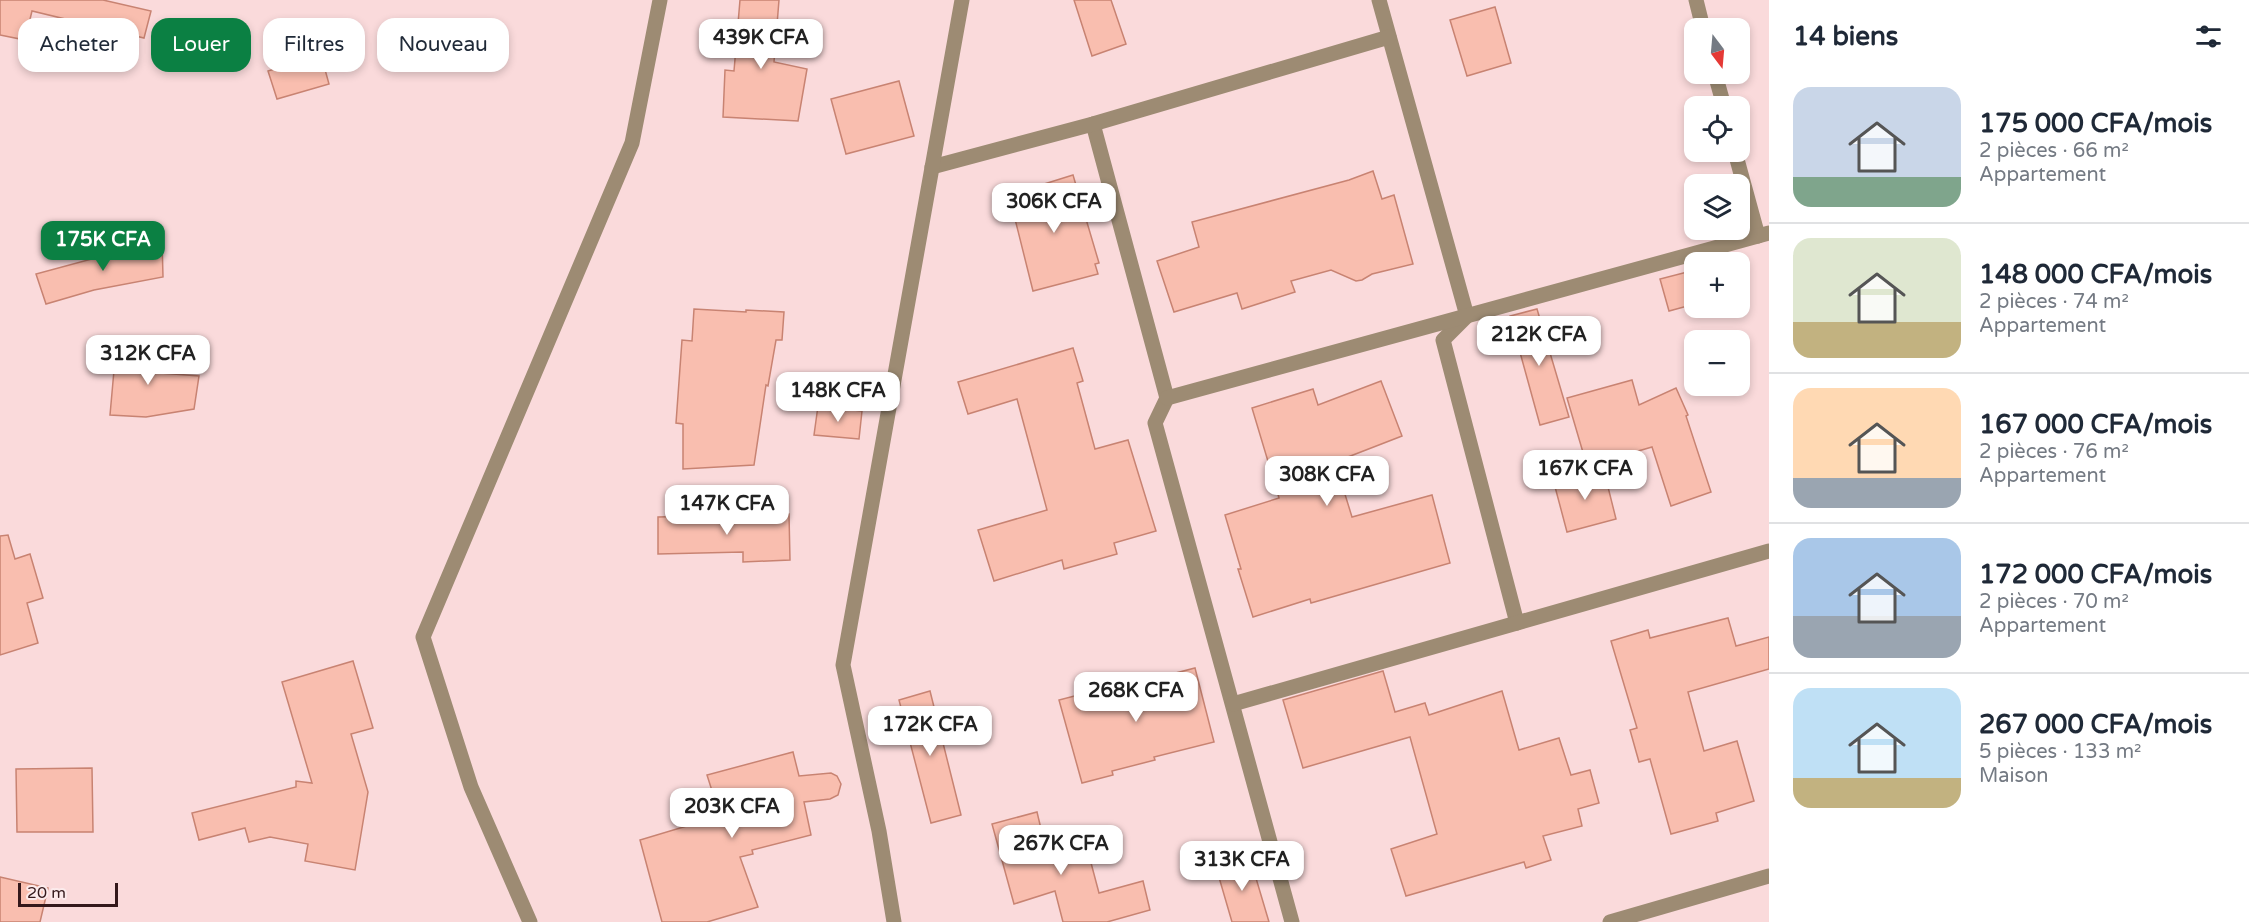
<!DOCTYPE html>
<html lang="fr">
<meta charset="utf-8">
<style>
:root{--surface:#fff;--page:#f2f2f3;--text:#1f2937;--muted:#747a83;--line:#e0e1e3;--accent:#0b8043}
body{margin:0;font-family:"Varela Round",sans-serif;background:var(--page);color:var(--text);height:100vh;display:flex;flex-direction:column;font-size:22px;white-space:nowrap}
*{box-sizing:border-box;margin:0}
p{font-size:20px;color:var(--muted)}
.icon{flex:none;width:33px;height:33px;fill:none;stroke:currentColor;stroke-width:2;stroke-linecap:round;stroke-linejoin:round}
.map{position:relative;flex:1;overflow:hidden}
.sheet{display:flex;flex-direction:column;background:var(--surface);width:480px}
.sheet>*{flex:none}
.guide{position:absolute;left:18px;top:18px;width:570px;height:54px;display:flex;gap:12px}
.needle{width:39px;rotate:164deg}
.tools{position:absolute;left:1684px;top:18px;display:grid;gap:12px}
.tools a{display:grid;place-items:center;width:66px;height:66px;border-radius:12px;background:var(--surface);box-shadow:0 3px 9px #0003;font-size:30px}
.scale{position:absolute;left:18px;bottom:15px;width:100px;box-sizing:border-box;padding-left:6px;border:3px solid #34181b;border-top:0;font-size:16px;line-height:21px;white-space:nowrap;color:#34181b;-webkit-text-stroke:4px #fcebec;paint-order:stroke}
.price{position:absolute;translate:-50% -51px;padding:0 14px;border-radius:12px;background:#fff;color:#222;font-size:20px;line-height:39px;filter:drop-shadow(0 2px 3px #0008)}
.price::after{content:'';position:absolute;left:50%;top:36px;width:18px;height:14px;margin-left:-9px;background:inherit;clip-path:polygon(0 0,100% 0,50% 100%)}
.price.on{background:var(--accent);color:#fff}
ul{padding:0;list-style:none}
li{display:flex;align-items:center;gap:18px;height:150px;padding:0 24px}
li+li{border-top:2px solid var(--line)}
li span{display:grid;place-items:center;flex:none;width:168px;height:120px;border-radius:18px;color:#555}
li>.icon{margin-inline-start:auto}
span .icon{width:72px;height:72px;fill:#fffc;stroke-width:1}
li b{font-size:26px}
h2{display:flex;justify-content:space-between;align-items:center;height:72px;padding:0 24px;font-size:26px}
.pill{padding:0 21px;border-radius:18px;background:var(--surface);box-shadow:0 3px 9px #0003;font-size:21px;line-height:54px}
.pill.on{background:var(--accent);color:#fff}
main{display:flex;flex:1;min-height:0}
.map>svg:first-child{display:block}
.building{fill:#f9beaf;stroke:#c88372;stroke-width:1.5}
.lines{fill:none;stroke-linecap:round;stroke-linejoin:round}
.minor{stroke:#9d8b73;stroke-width:15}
</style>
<main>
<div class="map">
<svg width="1769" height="922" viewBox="0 0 1769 922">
<rect width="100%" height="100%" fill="#fadadb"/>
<!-- building -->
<g class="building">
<path d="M 0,0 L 103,0 L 151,11 L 144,38 L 32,11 L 25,40 L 0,35 Z"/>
<path d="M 740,0 L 779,0 L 774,62 L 807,69 L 798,121 L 723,117 L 725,70 L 734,71 Z"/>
<path d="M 1074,0 L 1111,0 L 1126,44 L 1092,56 Z"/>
<path d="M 1495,7 L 1511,63 L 1467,76 L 1450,20 Z"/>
<path d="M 321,55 L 329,84 L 277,99 L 268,71 Z"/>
<path d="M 899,81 L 914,136 L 846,154 L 831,99 Z"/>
<path d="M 1373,171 L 1382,199 L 1394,195 L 1413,264 L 1372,274 L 1362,280 L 1356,281 L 1331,270 L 1291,281 L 1295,292 L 1242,309 L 1237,293 L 1174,312 L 1157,261 L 1199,247 L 1192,222 L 1349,180 Z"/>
<path d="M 1073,175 L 1099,263 L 1095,264 L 1098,274 L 1033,291 L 1009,195 Z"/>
<path d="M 162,240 L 163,277 L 94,290 L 46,304 L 36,274 Z"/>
<path d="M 1695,270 L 1695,304 L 1669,311 L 1660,279 Z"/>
<path d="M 694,309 L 746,312 L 746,310 L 784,312 L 782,340 L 776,340 L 768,386 L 766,385 L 754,465 L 683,469 L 683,424 L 676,423 L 682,340 L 692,341 Z"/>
<path d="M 1537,309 L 1569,417 L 1540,425 L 1510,316 Z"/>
<path d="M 149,340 L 148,372 L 199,376 L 194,409 L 146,417 L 110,415 L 116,348 Z"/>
<path d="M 1073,348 L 1083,381 L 1077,383 L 1095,449 L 1128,440 L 1156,531 L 1114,543 L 1117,554 L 1064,569 L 1062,560 L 994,581 L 978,530 L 1047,510 L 1017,399 L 968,414 L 958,382 Z"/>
<path d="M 1632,380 L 1639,405 L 1676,388 L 1688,415 L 1686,416 L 1711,492 L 1671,506 L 1652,447 L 1587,466 L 1567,398 Z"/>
<path d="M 1381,381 L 1402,436 L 1335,462 L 1352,517 L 1432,495 L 1450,563 L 1311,603 L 1310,599 L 1253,617 L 1238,569 L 1241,569 L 1225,515 L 1279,498 L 1252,408 L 1313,389 L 1318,405 Z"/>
<path d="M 818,406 L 862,411 L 859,439 L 814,435 Z"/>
<path d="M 1604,471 L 1616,519 L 1567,532 L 1554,483 Z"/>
<path d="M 789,514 L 790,560 L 743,562 L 743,552 L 658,554 L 658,517 Z"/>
<path d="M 8,535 L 15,559 L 30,554 L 43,598 L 27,603 L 38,643 L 0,655 L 0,536 Z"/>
<path d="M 1728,618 L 1736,646 L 1769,637 L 1769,669 L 1688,692 L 1704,751 L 1737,741 L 1754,801 L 1716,813 L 1718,821 L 1671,834 L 1650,759 L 1639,762 L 1630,730 L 1637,728 L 1611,641 L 1648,630 L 1650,638 Z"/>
<path d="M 353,661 L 373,728 L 351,734 L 368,792 L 355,870 L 305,861 L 308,844 L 270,837 L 249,842 L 245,828 L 199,840 L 192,813 L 296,787 L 296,781 L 312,783 L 282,682 Z"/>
<path d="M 1195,668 L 1214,742 L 1154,757 L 1155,760 L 1112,771 L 1113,775 L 1082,783 L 1059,700 L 1113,686 L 1114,689 Z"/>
<path d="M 1383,671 L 1395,712 L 1425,703 L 1429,715 L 1502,691 L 1519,750 L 1559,738 L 1571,775 L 1590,770 L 1599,803 L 1578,809 L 1582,826 L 1543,836 L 1551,860 L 1526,868 L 1524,862 L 1406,896 L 1391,849 L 1437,834 L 1410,737 L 1303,768 L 1283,700 Z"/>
<path d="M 930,691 L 961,815 L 931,823 L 899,700 Z"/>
<path d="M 793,752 L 799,776 L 831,773 L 837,776 L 841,784 L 838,795 L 830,799 L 804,802 L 811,835 L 752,850 L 753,854 L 740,857 L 758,907 L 707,922 L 662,922 L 640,840 L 720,816 L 707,775 Z"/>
<path d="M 92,768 L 93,832 L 17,832 L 16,769 Z"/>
<path d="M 1037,812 L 1047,854 L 1086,844 L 1099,893 L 1143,881 L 1150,910 L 1107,922 L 1063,922 L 1055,891 L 1014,904 L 992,824 Z"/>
<path d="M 1250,858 L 1269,922 L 1232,922 L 1216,867 Z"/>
<path d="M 0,877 L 48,888 L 40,922 L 0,922 Z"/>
</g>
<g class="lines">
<!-- minor -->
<g class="minor">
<path d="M 1379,0 L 1467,316 L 1443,340 L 1517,623"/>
<path d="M 1696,0 L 1703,28"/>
<path d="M 1715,74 L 1724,106"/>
<path d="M 1093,124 L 1167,398 L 1155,423 L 1292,922"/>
<path d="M 1735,152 L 1758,236"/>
<path d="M 932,167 L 1093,124 L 1389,37"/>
<path d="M 1167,398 L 1769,233"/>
<path d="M 1233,704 L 1769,551"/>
<path d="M 530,922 L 471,787 L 423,637 L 632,143 L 660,0"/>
<path d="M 894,922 L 879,831 L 843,665 L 962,0"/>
<path d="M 1610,922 L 1769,876"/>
</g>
</g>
</svg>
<div class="tools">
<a><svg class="needle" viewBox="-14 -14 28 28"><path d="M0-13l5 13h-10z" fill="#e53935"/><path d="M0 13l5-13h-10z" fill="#747a83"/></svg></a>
<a><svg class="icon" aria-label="locate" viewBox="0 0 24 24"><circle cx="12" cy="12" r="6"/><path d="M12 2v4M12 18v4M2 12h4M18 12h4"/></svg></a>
<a><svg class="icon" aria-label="layers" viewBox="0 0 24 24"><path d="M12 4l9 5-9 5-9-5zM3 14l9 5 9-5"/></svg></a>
<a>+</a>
<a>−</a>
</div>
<div class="scale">20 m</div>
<b class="price" style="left:761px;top:70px">439K CFA</b>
<b class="price" style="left:1054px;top:234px">306K CFA</b>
<b class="price on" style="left:103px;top:272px">175K CFA</b>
<b class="price" style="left:1539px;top:367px">212K CFA</b>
<b class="price" style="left:148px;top:386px">312K CFA</b>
<b class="price" style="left:838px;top:423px">148K CFA</b>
<b class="price" style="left:1585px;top:501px">167K CFA</b>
<b class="price" style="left:1327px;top:507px">308K CFA</b>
<b class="price" style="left:727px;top:536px">147K CFA</b>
<b class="price" style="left:1136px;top:723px">268K CFA</b>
<b class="price" style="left:930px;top:757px">172K CFA</b>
<b class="price" style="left:732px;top:839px">203K CFA</b>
<b class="price" style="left:1061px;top:876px">267K CFA</b>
<b class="price" style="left:1242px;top:892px">313K CFA</b>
<div class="guide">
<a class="pill">Acheter</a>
<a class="pill on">Louer</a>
<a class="pill">Filtres</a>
<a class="pill">Nouveau</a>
</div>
</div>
<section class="sheet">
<h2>14 biens<svg class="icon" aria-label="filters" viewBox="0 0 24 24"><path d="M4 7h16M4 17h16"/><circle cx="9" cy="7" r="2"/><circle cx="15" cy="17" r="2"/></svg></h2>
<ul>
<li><span style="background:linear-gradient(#c9d6e8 75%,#7fa58c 0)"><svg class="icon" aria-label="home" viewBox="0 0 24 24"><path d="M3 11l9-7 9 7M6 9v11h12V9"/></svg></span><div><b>175 000 CFA/mois</b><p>2 pièces · 66 m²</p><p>Appartement</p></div></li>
<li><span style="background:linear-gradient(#dfe7d0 70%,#c2b280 0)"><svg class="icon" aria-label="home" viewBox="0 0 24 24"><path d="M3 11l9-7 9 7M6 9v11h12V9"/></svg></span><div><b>148 000 CFA/mois</b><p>2 pièces · 74 m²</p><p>Appartement</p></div></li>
<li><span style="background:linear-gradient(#ffd9b3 75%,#9aa5b1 0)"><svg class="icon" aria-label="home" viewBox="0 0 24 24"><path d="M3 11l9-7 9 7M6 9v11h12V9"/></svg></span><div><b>167 000 CFA/mois</b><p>2 pièces · 76 m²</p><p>Appartement</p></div></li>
<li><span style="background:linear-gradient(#a9c7e8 65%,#9aa5b1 0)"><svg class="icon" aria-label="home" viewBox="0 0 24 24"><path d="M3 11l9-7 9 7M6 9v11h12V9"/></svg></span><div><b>172 000 CFA/mois</b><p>2 pièces · 70 m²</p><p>Appartement</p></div></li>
<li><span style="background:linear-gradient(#bfe0f5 75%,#c2b280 0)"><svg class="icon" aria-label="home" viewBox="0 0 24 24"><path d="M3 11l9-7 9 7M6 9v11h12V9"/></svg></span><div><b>267 000 CFA/mois</b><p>5 pièces · 133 m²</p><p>Maison</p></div></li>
</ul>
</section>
</main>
